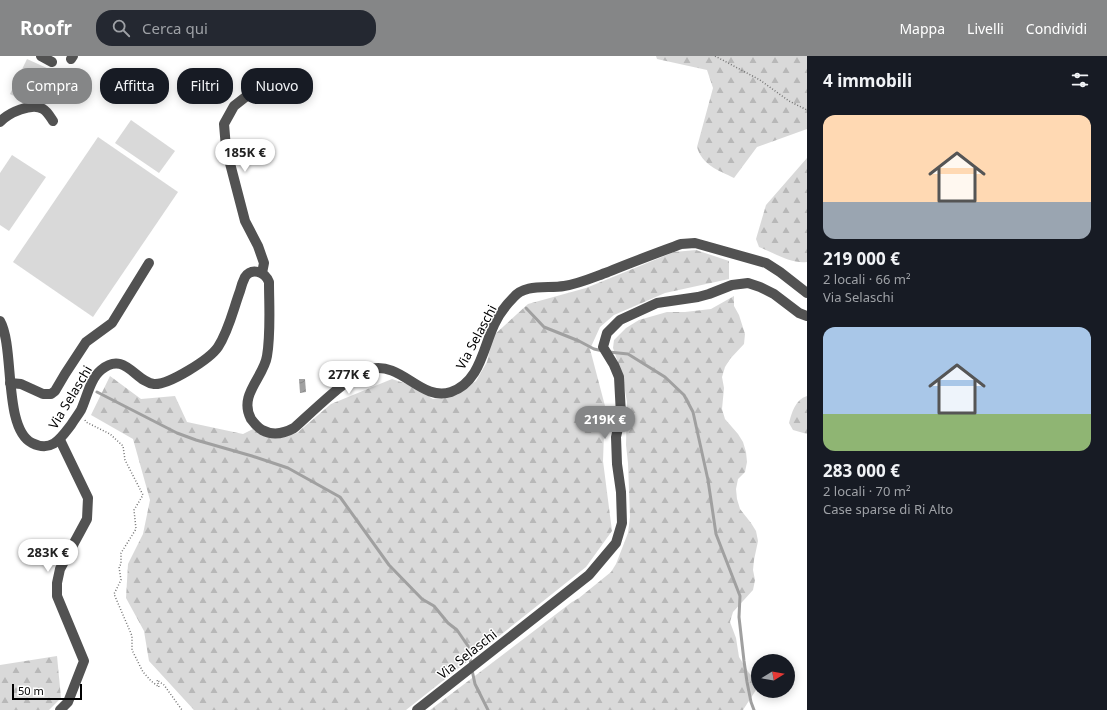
<!DOCTYPE html>
<html lang="it">
<meta charset="utf-8">
<style>
:root{--surface:#171b24;--page:#242831;--text:#f1f3f6;--muted:#9ea1a6;--accent:#858687}
body{margin:0;font-family:"Noto Sans",sans-serif;background:var(--page);color:var(--text);height:100vh;display:flex;flex-direction:column;font-size:15px;white-space:nowrap}
*{box-sizing:border-box;margin:0}
p{font-size:13px;color:var(--muted)}
.icon{flex:none;width:22px;height:22px;fill:none;stroke:currentColor;stroke-width:2;stroke-linecap:round;stroke-linejoin:round}
.map{position:relative;flex:1;overflow:hidden}
.panel{display:flex;flex-direction:column;background:var(--surface);width:300px}
.panel>*{flex:none}
.banner{position:absolute;left:12px;top:12px;width:380px;height:36px;display:flex;gap:8px}
.needle{width:26px;rotate:79deg}
.tools{position:absolute;left:751px;top:598px;display:grid;gap:8px}
.tools a{display:grid;place-items:center;width:44px;height:44px;border-radius:50%;background:var(--surface);box-shadow:0 2px 10px #0003;font-size:20px}
.scale{position:absolute;left:12px;bottom:10px;width:70px;box-sizing:border-box;padding-left:4px;border:2px solid #000;border-top:0;font-size:11px;line-height:14px;white-space:nowrap;color:#000;-webkit-text-stroke:3px #fff;paint-order:stroke}
.price{position:absolute;translate:-50% -34px;padding:0 9px;border-radius:14px;background:#fff;color:#222;font-size:13px;line-height:26px;filter:drop-shadow(0 1px 2px #0008)}
.price::after{content:'';position:absolute;left:50%;top:24px;width:12px;height:9px;margin-left:-6px;background:inherit;clip-path:polygon(0 0,100% 0,50% 100%)}
.price.active{background:var(--accent);color:#fff}
ul{padding:0;list-style:none}
li{display:grid;align-content:center;gap:8px;height:212px;padding:0 16px}
li span{display:grid;place-items:center;height:124px;border-radius:12px;color:#555}
li>.icon{margin-inline-start:auto}
span .icon{width:72px;height:72px;fill:#fffc;stroke-width:1}
li b{font-size:17px}
h2{display:flex;justify-content:space-between;align-items:center;height:48px;padding:0 16px;font-size:17px}
.tag{padding:0 14px;border-radius:16px;background:var(--surface);box-shadow:0 2px 10px #0003;font-size:14px;line-height:36px}
.tag.active{background:var(--accent);color:#fff}
header{display:flex;align-items:center;gap:24px;box-sizing:border-box;height:56px;padding:0 20px;background:var(--accent);color:#fff}
header strong{font-size:19px}
nav{display:flex;gap:22px;margin-inline-start:auto;font-size:14px}
.search{width:280px;height:36px;background:var(--page);display:flex;align-items:center;gap:10px;box-sizing:border-box;padding:0 14px;border-radius:16px;color:var(--muted);font-size:15px}
main{display:flex;flex:1;min-height:0}
.map>svg:first-child{display:block}
.grass{fill:#d9d9d9}
.forest{fill:url(#forest-firs)}
.water{fill:url(#water-waves)}
.lines{fill:none;stroke-linecap:round;stroke-linejoin:round}
.stream{stroke:#a0a0a0;stroke-width:3}
.path{stroke:#747474;stroke-width:1.5;stroke-dasharray:1 2;stroke-linecap:butt}
.minor{stroke:#525252;stroke-width:10}
.labels{text-anchor:middle;dominant-baseline:central;stroke-width:3;stroke-linejoin:round;paint-order:stroke}
.street-label{font-size:13px;fill:#000;stroke:#fff}
</style>
<header>
<strong>Roofr</strong>
<div class="search"><svg class="icon" aria-label="search" viewBox="0 0 24 24"><circle cx="10" cy="10" r="6"/><path d="M15 15l6 6"/></svg>Cerca qui</div>
<nav><a>Mappa</a><a>Livelli</a><a>Condividi</a></nav>
</header>
<main>
<div class="map">
<svg width="807" height="654" viewBox="0 0 807 654">
<defs>
<pattern id="forest-firs" width="22" height="20" patternUnits="userSpaceOnUse"><rect width="22" height="20" fill="#d9d9d9"/><path d="M5 1l3.5 6h-7zM16 11l3.5 6h-7z" fill="#b8b8b8"/></pattern>
<pattern id="water-waves" width="16" height="10" patternUnits="userSpaceOnUse"><rect width="16" height="10" fill="#a0a0a0"/><path d="M0 5q4-4 8 0t8 0" fill="none" stroke="#888"/></pattern>
</defs>
<rect width="100%" height="100%" fill="#fff"/>
<!-- grass -->
<g class="grass">
<path d="M 27,3 L 49,13 L 32,49 L 10,38 Z"/>
<path d="M 131,64 L 175,95 L 159,117 L 115,87 Z"/>
<path d="M 98,81 L 178,136 L 93,261 L 13,206 Z"/>
<path d="M 12,99 L 46,121 L 9,175 L 0,169 L 0,117 Z"/>
</g>
<!-- forest -->
<g class="forest">
<path d="M 656,0 L 807,0 L 807,73 L 757,91 L 734,122 C 718,114 702,109 697,91 L 713,32 L 707,14 L 657,3 Z"/>
<path d="M 807,102 L 807,206 C 791,208 774,197 759,191 L 756,183 L 766,149 Z"/>
<path d="M 696,194 L 729,205 L 729,223 L 665,237 L 614,259 L 600,271 L 590,293 L 605,350 L 603,405 L 612,475 L 586,511 L 406,654 L 194,654 L 149,605 L 144,575 L 126,542 L 128,508 L 143,478 L 150,444 L 133,383 L 91,359 L 110,320 L 141,343 L 175,340 L 187,366 L 243,378 L 253,373 L 280,381 L 297,377 L 331,348 L 392,323 L 407,328 L 433,343 L 457,339 L 476,325 L 487,306 L 493,280 L 528,248 L 586,232 L 674,196 Z"/>
<path d="M 734,240 L 734,250 L 739,259 L 745,278 L 744,288 L 730,303 L 725,311 L 722,321 L 724,332 L 722,353 L 725,363 L 738,378 L 743,386 L 746,396 L 747,406 L 745,416 L 738,423 L 736,433 L 737,443 L 740,453 L 751,467 L 756,475 L 758,485 L 754,504 L 753,514 L 755,524 L 753,534 L 733,556 L 730,566 L 736,582 L 739,601 L 749,617 L 756,624 L 756,634 L 743,654 L 430,654 L 572,546 L 579,542 L 611,516 L 616,508 L 628,477 L 630,461 L 628,407 L 626,389 L 627,346 L 622,318 L 613,292 L 614,284 L 626,272 L 639,264 L 667,256 L 685,256 L 711,253 Z"/>
<path d="M 807,340 L 807,378 L 793,374 L 789,367 C 792,356 795,344 807,340 Z"/>
<path d="M 57,600 L 61,642 L 49,654 L 0,654 L 0,609 Z"/>
</g>
<!-- water -->
<path class="water" d="M 299,323 L 305,323 L 306,336 L 300,337 Z"/>
<g class="lines">
<!-- stream -->
<g class="stream">
<path d="M 526,252 L 544,271 L 579,285 L 594,293 L 603,295"/>
<path d="M 609,296 L 628,298 L 665,321 L 684,339 L 693,356 L 708,424 L 716,478 L 740,540 L 739,561 L 744,605 L 747,626 L 751,646 L 754,654"/>
<path d="M 97,336 L 177,377 L 196,384 L 252,400 L 288,412 L 340,441 L 389,509 L 422,543 L 434,550 L 448,567 L 457,574 L 468,590 L 471,609"/>
<path d="M 472,614 L 475,628 L 488,654"/>
</g>
<!-- path -->
<g class="path">
<path d="M 715,0 L 760,24 L 789,45 L 807,54"/>
<path d="M 85,364 L 86,366 L 110,378 L 123,390 L 125,404 L 143,439 L 134,454 L 136,473 L 121,497 L 121,508 L 119,511 L 121,524 L 114,538 L 132,580 L 132,594 L 143,616 L 151,625 L 159,631 L 157,624 L 164,629 L 182,654"/>
</g>
<!-- minor -->
<g class="minor">
<path d="M 41,0 L 52,6"/>
<path d="M 71,3 L 73,0"/>
<path d="M 0,66 C 8,57 32,46 43,53 C 47,55 51,62 53,65"/>
<path d="M 262,217 L 264,207 L 258,190 L 245,165 L 226,92 L 224,68 L 234,50 L 271,21"/>
<path d="M 0,265 C 15,291 3,373 32,387 C 52,397 61,382 71,369 C 74,364 78,359 81,354 C 87,341 90,323 101,314 C 125,294 135,326 154,328 C 169,329 210,303 218,291 C 229,274 233,254 240,235 C 241,231 243,225 245,221 C 252,211 265,216 269,226 C 269,249 271,277 267,300 C 264,321 238,339 251,363 C 254,367 257,371 262,374 C 273,380 283,378 294,372 C 310,358 351,317 370,313 C 402,305 421,346 451,336 C 480,326 483,292 494,269 C 498,260 506,249 513,242 C 525,227 548,233 564,230 C 579,228 594,221 608,216 C 632,206 657,197 681,188 L 695,187 L 766,207 L 780,216 L 807,237"/>
<path d="M 10,327 L 21,328 L 43,338 L 51,338 L 55,335 L 65,318 L 86,286 L 112,267 L 149,207"/>
<path d="M 60,654 L 68,646 L 84,605 L 57,540 L 57,527 L 60,513 L 87,463 L 88,442 L 60,384"/>
<path d="M 417,654 L 589,519 L 616,487 L 622,467 L 621,436 L 617,408 L 616,381 L 621,359 L 619,321 L 614,309 L 603,291 L 607,277 L 620,264 L 657,247 L 698,241 L 709,238 L 732,229 L 748,227 L 760,231 L 774,238 L 799,257 L 807,260"/>
</g>
</g>
<g class="labels">
<!-- street labels -->
<g class="street-label">
<text transform="translate(476 281) rotate(-62)">Via Selaschi</text>
<text transform="translate(70 341) rotate(-59)">Via Selaschi</text>
<text transform="translate(467 598) rotate(-38)">Via Selaschi</text>
</g>
</g>
</svg>
<div class="tools">
<a><svg class="needle" viewBox="-14 -14 28 28"><path d="M0-13l5 13h-10z" fill="#e53935"/><path d="M0 13l5-13h-10z" fill="#9ea1a6"/></svg></a>
</div>
<div class="scale">50 m</div>
<b class="price" style="left:245px;top:117px">185K €</b>
<b class="price" style="left:349px;top:339px">277K €</b>
<b class="price active" style="left:605px;top:384px">219K €</b>
<b class="price" style="left:48px;top:517px">283K €</b>
<div class="banner">
<a class="tag active">Compra</a>
<a class="tag">Affitta</a>
<a class="tag">Filtri</a>
<a class="tag">Nuovo</a>
</div>
</div>
<section class="panel">
<h2>4 immobili<svg class="icon" aria-label="filters" viewBox="0 0 24 24"><path d="M4 7h16M4 17h16"/><circle cx="9" cy="7" r="2"/><circle cx="15" cy="17" r="2"/></svg></h2>
<ul>
<li><span style="background:linear-gradient(#ffd9b3 70%,#9aa5b1 0)"><svg class="icon" aria-label="home" viewBox="0 0 24 24"><path d="M3 11l9-7 9 7M6 9v11h12V9"/></svg></span><div><b>219 000 €</b><p>2 locali · 66 m²</p><p>Via Selaschi</p></div></li>
<li><span style="background:linear-gradient(#a9c7e8 70%,#8fb573 0)"><svg class="icon" aria-label="home" viewBox="0 0 24 24"><path d="M3 11l9-7 9 7M6 9v11h12V9"/></svg></span><div><b>283 000 €</b><p>2 locali · 70 m²</p><p>Case sparse di Ri Alto</p></div></li>
</ul>
</section>
</main>
